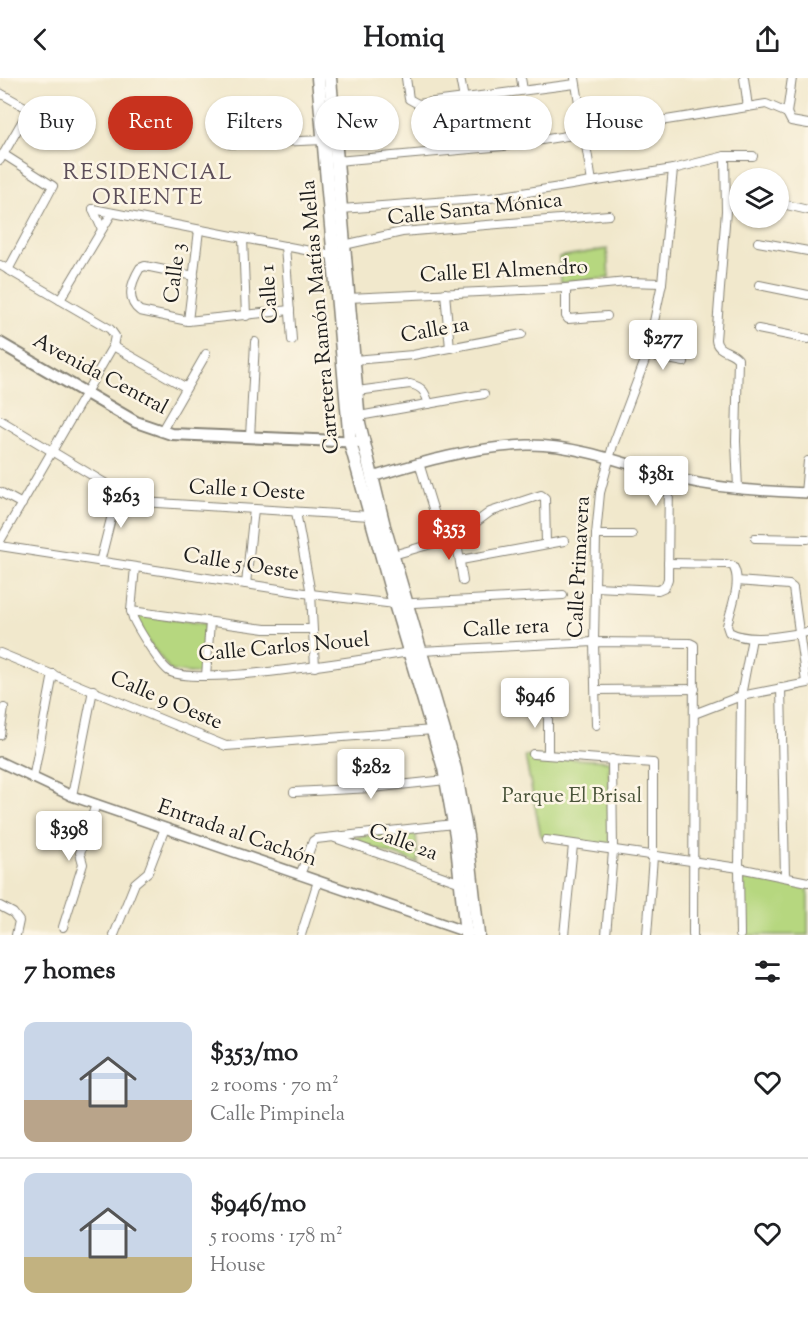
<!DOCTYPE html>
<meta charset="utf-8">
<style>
:root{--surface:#fff;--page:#f2f2f2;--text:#202124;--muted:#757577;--line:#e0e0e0;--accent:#c8321e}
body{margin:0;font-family:"Sorts Mill Goudy",serif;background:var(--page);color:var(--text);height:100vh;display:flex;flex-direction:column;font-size:22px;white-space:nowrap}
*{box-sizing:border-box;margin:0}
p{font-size:20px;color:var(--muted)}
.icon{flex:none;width:33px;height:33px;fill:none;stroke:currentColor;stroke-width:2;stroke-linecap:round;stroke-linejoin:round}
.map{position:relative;height:857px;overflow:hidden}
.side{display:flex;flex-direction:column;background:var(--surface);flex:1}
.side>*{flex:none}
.banner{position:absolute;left:18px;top:18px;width:772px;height:54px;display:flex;gap:12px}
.controls{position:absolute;left:729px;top:90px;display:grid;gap:12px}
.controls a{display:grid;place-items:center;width:60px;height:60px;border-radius:50%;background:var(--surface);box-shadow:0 2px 4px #0004;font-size:30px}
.price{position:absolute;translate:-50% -51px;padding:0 14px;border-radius:6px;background:#fff;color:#222;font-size:20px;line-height:39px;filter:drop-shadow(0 2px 3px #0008)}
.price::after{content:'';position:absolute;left:50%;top:36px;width:18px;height:14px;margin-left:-9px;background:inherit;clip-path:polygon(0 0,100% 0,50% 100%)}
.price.current{background:var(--accent);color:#fff}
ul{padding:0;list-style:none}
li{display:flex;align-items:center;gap:18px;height:150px;padding:0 24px}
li+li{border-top:2px solid var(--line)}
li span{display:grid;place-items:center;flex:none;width:168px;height:120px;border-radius:12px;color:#555}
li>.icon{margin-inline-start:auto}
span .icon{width:72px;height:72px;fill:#fffc;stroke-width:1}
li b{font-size:26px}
h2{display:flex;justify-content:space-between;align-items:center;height:72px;padding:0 24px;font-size:26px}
.tag{padding:0 21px;border-radius:27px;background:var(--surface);box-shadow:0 2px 4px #0004;font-size:21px;line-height:54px}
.tag.current{background:var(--accent);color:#fff}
header{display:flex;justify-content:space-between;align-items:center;height:78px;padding:0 24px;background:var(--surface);font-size:27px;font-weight:800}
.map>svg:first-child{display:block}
.green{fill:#b6d77f;stroke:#697a4e;stroke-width:1.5}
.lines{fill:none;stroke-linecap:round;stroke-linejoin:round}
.minor-casing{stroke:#868274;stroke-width:10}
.tertiary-casing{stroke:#868274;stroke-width:12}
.secondary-casing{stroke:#868274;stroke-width:14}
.primary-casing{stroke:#868274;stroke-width:15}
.minor{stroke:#fff;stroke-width:8}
.tertiary{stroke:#fff;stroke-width:9}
.secondary{stroke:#fff;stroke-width:10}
.primary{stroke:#fff;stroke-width:12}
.labels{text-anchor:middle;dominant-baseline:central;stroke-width:5;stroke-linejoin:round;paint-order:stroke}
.street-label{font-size:21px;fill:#1c1c1c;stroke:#fcf5e5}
.park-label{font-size:21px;fill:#4a543a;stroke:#fcf5e5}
.neighbourhood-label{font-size:22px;letter-spacing:1.5px;fill:#5d4f5a;stroke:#fcf5e5}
</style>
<header><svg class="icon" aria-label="back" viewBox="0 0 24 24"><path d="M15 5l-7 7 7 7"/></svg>Homiq<svg class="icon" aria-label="share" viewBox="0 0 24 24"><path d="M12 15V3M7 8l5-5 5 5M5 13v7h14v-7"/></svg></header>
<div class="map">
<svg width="808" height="857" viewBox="0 0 808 857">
<rect width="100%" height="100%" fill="#fcf5e5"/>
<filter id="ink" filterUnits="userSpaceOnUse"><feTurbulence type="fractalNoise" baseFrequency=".0167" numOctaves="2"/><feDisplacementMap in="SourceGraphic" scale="12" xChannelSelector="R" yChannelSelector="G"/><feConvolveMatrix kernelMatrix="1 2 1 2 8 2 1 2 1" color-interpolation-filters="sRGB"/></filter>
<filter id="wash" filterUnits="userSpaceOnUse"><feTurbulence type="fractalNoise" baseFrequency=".008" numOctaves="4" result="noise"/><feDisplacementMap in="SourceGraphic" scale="24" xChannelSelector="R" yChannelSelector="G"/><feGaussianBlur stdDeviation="1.35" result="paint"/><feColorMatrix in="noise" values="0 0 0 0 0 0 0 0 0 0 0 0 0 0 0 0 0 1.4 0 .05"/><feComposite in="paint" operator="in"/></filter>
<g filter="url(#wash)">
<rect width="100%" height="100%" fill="#f1e8cc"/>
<!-- green -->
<g class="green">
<path d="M 607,171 L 609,200 L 561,204 L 559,179 Z"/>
<path d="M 135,535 L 206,546 L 201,596 L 171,593 L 146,561 Z"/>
<path d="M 525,678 L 609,683 L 610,769 L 541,758 Z"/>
<path d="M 416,753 L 418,785 L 344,760 Z"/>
<path d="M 742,797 L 808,809 L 808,857 L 743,857 Z"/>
</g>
</g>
<g filter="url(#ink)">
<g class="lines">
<defs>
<g id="minor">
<path d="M 406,0 L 409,21 L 418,26 L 575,6"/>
<path d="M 460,0 L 464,21"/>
<path d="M 521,0 L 523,12"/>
<path d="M 575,0 L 592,104"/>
<path d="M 744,0 L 748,29"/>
<path d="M 0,15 L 25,29 L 27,35 L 0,82"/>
<path d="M 787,35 L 792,0"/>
<path d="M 787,35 L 791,43 L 808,46"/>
<path d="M 230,66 L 324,62"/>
<path d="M 3,76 L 53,108 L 8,192"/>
<path d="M 725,78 L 726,133 L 716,262 C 717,274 731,272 738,281 L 736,363 L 738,411"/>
<path d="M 337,83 L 504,68 L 766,26 L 787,35"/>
<path d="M 778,125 L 808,132"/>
<path d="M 93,131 L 336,178"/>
<path d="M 93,131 L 102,151"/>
<path d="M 341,131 L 490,120 L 673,91 L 725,78 L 753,78"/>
<path d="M 243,160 L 246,238"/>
<path d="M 758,164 L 808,173"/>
<path d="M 344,167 L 402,154 L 609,137"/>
<path d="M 285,168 L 292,262"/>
<path d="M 0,187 L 110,251 L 115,258 L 113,268 L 0,463"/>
<path d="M 194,198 L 145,188 L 140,190 C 132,203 125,222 140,233 L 188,243 L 290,232"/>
<path d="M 759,207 L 808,217"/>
<path d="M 566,210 L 566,238 L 568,241 L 607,238"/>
<path d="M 445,215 L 450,270"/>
<path d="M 348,220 L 566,210 L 627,204 L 662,205"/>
<path d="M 60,222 L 112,135"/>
<path d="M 188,243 L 199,152"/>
<path d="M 758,251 L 808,261"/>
<path d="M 113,268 L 185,309"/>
<path d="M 647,277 L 684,284"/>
<path d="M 354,282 L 413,277 L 522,256"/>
<path d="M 357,313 L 410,306 C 423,309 425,314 429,326"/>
<path d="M 359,338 L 484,316"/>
<path d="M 0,342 L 118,413 L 142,424 L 370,438"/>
<path d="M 161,354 L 206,276"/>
<path d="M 250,359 L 255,264"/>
<path d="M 419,385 L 443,463"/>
<path d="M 0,414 L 22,426"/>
<path d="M 805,415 L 808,383"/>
<path d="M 296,434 L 311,516 L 315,589"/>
<path d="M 596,457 L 632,457"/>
<path d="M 456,459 L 463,503"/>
<path d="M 755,460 L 808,461"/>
<path d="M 0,468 L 311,516 L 395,526 L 563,517"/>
<path d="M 393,477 L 456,459 L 490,434 L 541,417 L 545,420 L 546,466"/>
<path d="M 461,482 L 564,463"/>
<path d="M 100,484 L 118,413"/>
<path d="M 668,485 L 726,486 L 733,488 C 743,504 730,532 727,548 L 729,554 C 751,566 784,557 808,554"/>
<path d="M 135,489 L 131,533 L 133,540 C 138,551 160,587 169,593 C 195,610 371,580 410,574"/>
<path d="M 737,503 L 789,507 L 793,510 L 806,604"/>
<path d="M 246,506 L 254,431"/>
<path d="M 596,509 L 658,512 L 665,509 L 668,501 L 669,398"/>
<path d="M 131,533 L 265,551 L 312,551"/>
<path d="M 421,573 L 594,564 L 690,565 L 694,567 L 693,857"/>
<path d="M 0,575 L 226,668 L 433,652"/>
<path d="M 206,598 L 210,544"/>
<path d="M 781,609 L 785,799"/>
<path d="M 596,612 L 695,611"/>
<path d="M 694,636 L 741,618 L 808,605"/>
<path d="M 596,647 L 594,564 L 596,457 L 600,415 L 613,367 L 647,277 L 662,205 L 673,91"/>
<path d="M 0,657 L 4,630"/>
<path d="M 533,676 L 653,685 L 653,779 L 647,857"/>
<path d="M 548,676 L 548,627"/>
<path d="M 33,701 L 53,596"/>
<path d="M 294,714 L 372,710 L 446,702"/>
<path d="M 72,718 L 93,612"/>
<path d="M 335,760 L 461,805"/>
<path d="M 546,762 L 739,790 L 741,618 L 752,560"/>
<path d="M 300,797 L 313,763 L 316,761 L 454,746"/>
<path d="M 0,828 L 13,835 L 19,843 L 16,857"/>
<path d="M 63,849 L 83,786 L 80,775 L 96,726"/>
<path d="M 114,857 L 135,805 L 148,794 L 165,750"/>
<path d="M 301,857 L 318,803"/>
<path d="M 564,857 L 573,767"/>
<path d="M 606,857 L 613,773 L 612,681"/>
<path d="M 740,857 L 739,790 L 808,804"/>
</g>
<g id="tertiary">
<path d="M 372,399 C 422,384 473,369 527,367 C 573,366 625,385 668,398 C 714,411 761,413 808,415"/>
<path d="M 0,684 L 72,718 L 469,855"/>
</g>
<path id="secondary" d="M 0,265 L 136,344 L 171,356 L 363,364"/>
<g id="primary">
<path d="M 318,0 L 350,364 L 395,526 L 444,690 L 456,757 L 466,857"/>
<path d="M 330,0 L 359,345 L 384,448 L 455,691 L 467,758 L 478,857"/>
</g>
</defs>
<!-- minor casing -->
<use href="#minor" class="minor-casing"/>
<!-- tertiary casing -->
<use href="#tertiary" class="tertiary-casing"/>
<!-- secondary casing -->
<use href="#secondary" class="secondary-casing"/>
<!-- primary casing -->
<use href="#primary" class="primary-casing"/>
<!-- minor -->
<use href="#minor" class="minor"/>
<!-- tertiary -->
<use href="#tertiary" class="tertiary"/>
<!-- secondary -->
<use href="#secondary" class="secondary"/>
<!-- primary -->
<use href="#primary" class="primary"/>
</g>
</g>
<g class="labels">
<!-- street labels -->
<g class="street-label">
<text transform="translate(475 132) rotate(-6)">Calle Santa Mónica</text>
<text transform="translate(504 194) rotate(-3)">Calle El Almendro</text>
<text transform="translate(176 195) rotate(-83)">Calle 3</text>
<text transform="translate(270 216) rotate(-94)">Calle 1</text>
<text transform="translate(321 239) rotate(-95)">Carretera Ramón Matías Mella</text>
<text transform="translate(435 253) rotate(-10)">Calle 1a</text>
<text transform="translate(100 297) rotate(28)">Avenida Central</text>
<text transform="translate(247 413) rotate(3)">Calle 1 Oeste</text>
<text transform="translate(241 487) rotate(9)">Calle 5 Oeste</text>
<text transform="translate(580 489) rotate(-87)">Calle Primavera</text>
<text transform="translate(506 551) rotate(-3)">Calle 1era</text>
<text transform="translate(284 570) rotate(-5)">Calle Carlos Nouel</text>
<text transform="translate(166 623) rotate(23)">Calle 9 Oeste</text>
<text transform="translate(237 756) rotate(19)">Entrada al Cachón</text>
<text transform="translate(403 765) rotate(20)">Calle 2a</text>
</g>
<!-- park labels -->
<g class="park-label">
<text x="572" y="719">Parque El Brisal</text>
</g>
<!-- neighbourhood labels -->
<g class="neighbourhood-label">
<text x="148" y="96">RESIDENCIAL<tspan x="148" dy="25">ORIENTE</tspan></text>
</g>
</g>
</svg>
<div class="controls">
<a><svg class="icon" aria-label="layers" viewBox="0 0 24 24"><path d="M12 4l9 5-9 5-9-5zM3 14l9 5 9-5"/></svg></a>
</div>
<b class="price" style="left:663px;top:293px">$277</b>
<b class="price" style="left:656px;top:429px">$381</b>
<b class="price" style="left:121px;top:451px">$263</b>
<b class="price current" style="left:449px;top:483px">$353</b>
<b class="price" style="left:535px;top:651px">$946</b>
<b class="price" style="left:371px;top:722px">$282</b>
<b class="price" style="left:69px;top:784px">$398</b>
<div class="banner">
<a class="tag">Buy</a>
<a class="tag current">Rent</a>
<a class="tag">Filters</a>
<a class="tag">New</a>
<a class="tag">Apartment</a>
<a class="tag">House</a>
</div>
</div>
<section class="side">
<h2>7 homes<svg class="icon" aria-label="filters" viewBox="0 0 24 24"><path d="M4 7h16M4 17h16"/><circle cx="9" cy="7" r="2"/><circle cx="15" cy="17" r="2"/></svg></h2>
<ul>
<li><span style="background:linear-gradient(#c9d6e8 65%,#b9a48a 0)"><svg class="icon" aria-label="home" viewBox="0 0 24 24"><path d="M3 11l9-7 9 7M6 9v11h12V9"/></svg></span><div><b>$353/mo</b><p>2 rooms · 70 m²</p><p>Calle Pimpinela</p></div><svg class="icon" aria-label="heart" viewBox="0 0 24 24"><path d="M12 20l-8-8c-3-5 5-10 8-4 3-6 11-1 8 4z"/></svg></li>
<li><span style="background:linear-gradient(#c9d6e8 70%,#c2b280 0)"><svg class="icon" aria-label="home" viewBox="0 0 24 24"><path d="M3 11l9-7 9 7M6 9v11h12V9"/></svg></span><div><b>$946/mo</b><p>5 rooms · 178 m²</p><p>House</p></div><svg class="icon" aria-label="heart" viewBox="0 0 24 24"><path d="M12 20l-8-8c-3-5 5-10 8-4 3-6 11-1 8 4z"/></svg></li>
</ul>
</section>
